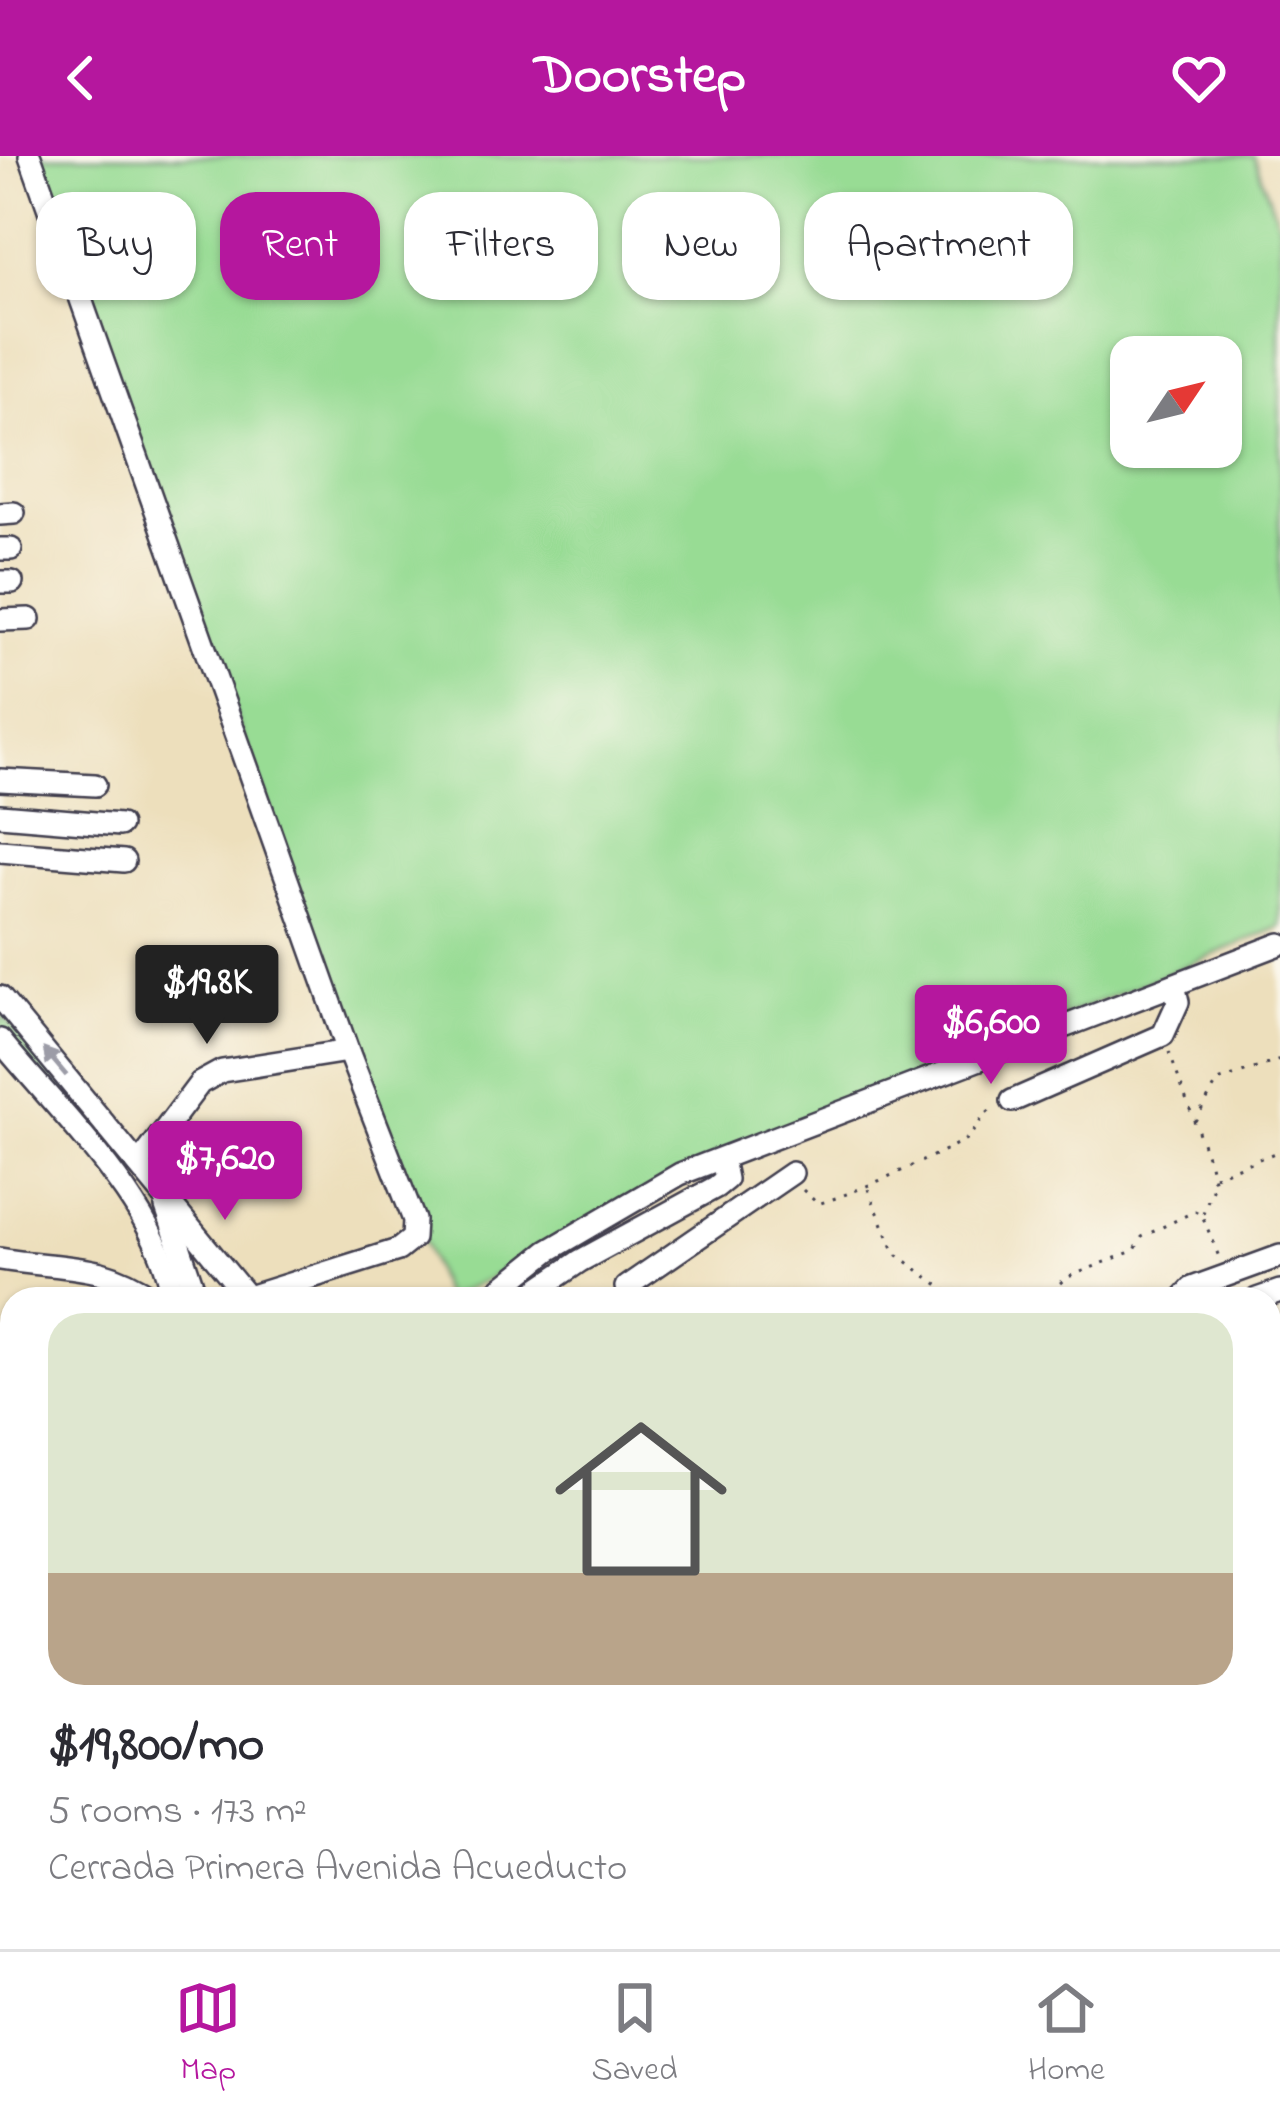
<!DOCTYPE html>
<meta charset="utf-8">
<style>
:root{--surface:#fff;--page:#f7f7f7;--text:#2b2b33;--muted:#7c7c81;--line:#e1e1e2;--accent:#b5179e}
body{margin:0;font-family:"Indie Flower",sans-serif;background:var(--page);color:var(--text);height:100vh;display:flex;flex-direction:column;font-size:45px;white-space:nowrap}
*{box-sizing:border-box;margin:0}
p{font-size:39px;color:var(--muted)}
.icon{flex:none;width:66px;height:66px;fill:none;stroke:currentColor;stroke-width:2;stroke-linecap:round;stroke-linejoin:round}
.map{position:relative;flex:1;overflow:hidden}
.drawer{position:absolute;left:0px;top:1131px;width:1281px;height:663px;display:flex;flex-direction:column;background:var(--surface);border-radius:36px 36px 0 0;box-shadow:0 3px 9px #0004}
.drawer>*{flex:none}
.hud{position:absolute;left:36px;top:36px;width:1209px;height:108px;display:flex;gap:24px}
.needle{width:78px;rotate:55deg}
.fabs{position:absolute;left:1110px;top:180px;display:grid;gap:24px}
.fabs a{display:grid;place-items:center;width:132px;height:132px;border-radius:24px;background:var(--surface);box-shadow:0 3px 9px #0004;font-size:60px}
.price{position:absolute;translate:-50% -102px;padding:0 27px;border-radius:12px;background:var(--accent);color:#fff;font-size:39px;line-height:78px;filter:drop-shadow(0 3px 6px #0008)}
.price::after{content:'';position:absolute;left:50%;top:72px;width:36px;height:27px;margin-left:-18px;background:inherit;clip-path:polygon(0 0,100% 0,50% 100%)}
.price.on{background:#222;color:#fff}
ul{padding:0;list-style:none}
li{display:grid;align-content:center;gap:24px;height:636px;padding:0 48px}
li+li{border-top:3px solid var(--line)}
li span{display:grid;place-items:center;height:372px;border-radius:36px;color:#555}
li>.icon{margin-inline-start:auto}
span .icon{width:216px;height:216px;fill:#fffc;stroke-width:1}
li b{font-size:51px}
.tag{padding:0 42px;border-radius:36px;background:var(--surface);box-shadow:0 3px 9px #0004;font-size:42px;line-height:108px}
.tag.on{background:var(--accent);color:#fff}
header{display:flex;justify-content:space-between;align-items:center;height:156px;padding:0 48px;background:var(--accent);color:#fff;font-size:54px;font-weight:800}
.tabs{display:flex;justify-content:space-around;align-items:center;height:168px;border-top:3px solid var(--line);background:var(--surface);font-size:33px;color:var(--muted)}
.tabs a{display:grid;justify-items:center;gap:6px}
.tabs .on{color:var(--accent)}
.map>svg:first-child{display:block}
.green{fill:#98dc94;stroke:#5d7f68;stroke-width:3;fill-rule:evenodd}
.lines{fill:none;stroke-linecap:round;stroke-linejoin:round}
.minor-casing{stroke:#403e4e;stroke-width:26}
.path{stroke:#403e4e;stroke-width:3;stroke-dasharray:3 9;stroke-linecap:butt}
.minor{stroke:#fff;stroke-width:21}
.oneway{fill:#9c9ca7}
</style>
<header><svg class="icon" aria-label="back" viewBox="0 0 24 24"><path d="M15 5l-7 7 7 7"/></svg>Doorstep<svg class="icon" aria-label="heart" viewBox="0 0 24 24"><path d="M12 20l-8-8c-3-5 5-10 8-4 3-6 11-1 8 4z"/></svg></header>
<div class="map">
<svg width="1280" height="1793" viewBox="0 0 1280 1793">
<rect width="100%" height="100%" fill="#fbf7ec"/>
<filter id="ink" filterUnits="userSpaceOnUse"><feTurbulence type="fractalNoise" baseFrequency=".00833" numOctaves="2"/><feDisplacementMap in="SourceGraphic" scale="24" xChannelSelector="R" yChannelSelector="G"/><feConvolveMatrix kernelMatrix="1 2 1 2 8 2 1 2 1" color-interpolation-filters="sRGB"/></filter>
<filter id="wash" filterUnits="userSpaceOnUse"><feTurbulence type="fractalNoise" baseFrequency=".004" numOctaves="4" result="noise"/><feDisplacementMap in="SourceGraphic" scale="48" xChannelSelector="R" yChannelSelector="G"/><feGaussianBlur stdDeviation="2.7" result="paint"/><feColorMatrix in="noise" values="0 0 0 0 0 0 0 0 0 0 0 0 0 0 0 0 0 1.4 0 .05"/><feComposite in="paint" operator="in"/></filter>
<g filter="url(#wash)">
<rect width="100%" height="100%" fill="#eddfbc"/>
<!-- green -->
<g class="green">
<path d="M 34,0 L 1254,0 L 1280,72 L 1280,771 L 680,1018 L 548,1095 L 445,1143 ZM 1131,201 L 1221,201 L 1221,291 L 1131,291 Z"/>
<path d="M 0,856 L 137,1012 L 121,1029 L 0,878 Z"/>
</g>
</g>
<g filter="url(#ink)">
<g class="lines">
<defs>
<g id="minor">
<path d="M 30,0 L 348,895 L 414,1064 L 413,1082 L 398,1094 L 242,1143"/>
<path d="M 0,358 L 14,357"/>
<path d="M 0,393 L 11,393"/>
<path d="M 0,426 L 12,426"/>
<path d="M 0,464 L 29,463"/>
<path d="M 0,624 L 95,629"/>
<path d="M 0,659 L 120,669"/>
<path d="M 0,695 L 124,705"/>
<path d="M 0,841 L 248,1142"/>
<path d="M 0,884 C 58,956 161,1051 173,1143"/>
<path d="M 1012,945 L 1163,879 L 1178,846 L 1174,829"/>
<path d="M 139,1008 L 200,927 L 222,915 L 348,895"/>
<path d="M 166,1051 L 197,1143"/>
<path d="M 0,1103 C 63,1114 99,1104 155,1143"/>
<path d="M 626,1131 L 792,1017"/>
<path d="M 488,1143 L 548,1095 L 680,1018 L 1280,788"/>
<path d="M 524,1143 L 580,1105 L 716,1031 L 726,1023 L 722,1003"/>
<path d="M 1182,1143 L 1192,1132 L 1280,1100"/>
<path d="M 1257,1143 L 1280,1135"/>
<path d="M 0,1290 L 12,1282"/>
<path d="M 1269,1311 L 1280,1307"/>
<path d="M 1269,1476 L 1280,1472"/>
<path d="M 1269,1508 L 1280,1504"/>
<path d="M 1269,1547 L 1280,1543"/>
<path d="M 0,1602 L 12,1607"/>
<path d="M 1269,1623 L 1280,1619"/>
<path d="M 1269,1698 L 1280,1693"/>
<path d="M 573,1782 L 576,1793"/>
<path d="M 105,1793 L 108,1782"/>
<path d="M 823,1793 L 852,1782"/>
<path d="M 1027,1793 L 1055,1782"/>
<path d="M 1262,1793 L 1280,1786"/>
</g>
</defs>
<!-- minor casing -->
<use href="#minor" class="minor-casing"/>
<!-- path -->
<g class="path">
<path d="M 1169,896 L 1210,1008 L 1214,1028 L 1203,1057"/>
<path d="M 1195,965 L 1218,925 L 1280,904"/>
<path d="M 1214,1020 L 1280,995"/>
<path d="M 868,1033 L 895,1097 L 958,1143"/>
<path d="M 803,1034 L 818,1048 C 870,1031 917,1008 963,985 C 977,977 979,959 995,952"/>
<path d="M 1042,1143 L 1066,1122 L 1135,1094 L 1142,1081 L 1195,1055 L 1202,1059 L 1219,1101"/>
</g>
<!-- minor -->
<use href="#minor" class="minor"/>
</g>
<!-- one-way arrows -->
<defs><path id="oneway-solid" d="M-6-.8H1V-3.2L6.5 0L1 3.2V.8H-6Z" transform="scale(3)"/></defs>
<use class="oneway" href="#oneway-solid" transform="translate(55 906) rotate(-130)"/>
</g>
</svg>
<div class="fabs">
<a><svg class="needle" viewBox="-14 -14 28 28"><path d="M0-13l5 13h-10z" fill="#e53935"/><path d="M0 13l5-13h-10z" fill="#7c7c81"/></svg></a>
</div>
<b class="price on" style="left:207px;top:891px">$19.8K</b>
<b class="price" style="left:991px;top:931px">$6,600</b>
<b class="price" style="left:225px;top:1067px">$7,620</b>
<div class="hud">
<a class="tag">Buy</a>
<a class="tag on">Rent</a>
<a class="tag">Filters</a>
<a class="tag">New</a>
<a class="tag">Apartment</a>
</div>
<section class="drawer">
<ul>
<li><span style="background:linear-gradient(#dfe7d0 70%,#b9a48a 0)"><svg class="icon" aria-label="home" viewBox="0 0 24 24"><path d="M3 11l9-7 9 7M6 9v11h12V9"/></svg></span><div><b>$19,800/mo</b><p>5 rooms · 173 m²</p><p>Cerrada Primera Avenida Acueducto</p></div></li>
</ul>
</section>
</div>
<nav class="tabs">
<a class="on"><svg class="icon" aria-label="map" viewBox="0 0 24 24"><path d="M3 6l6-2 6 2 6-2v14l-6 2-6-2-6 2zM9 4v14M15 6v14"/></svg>Map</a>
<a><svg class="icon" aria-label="saved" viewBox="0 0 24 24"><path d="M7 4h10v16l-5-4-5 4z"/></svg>Saved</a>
<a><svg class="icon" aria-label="home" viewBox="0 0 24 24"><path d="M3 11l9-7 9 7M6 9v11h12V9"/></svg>Home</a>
</nav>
